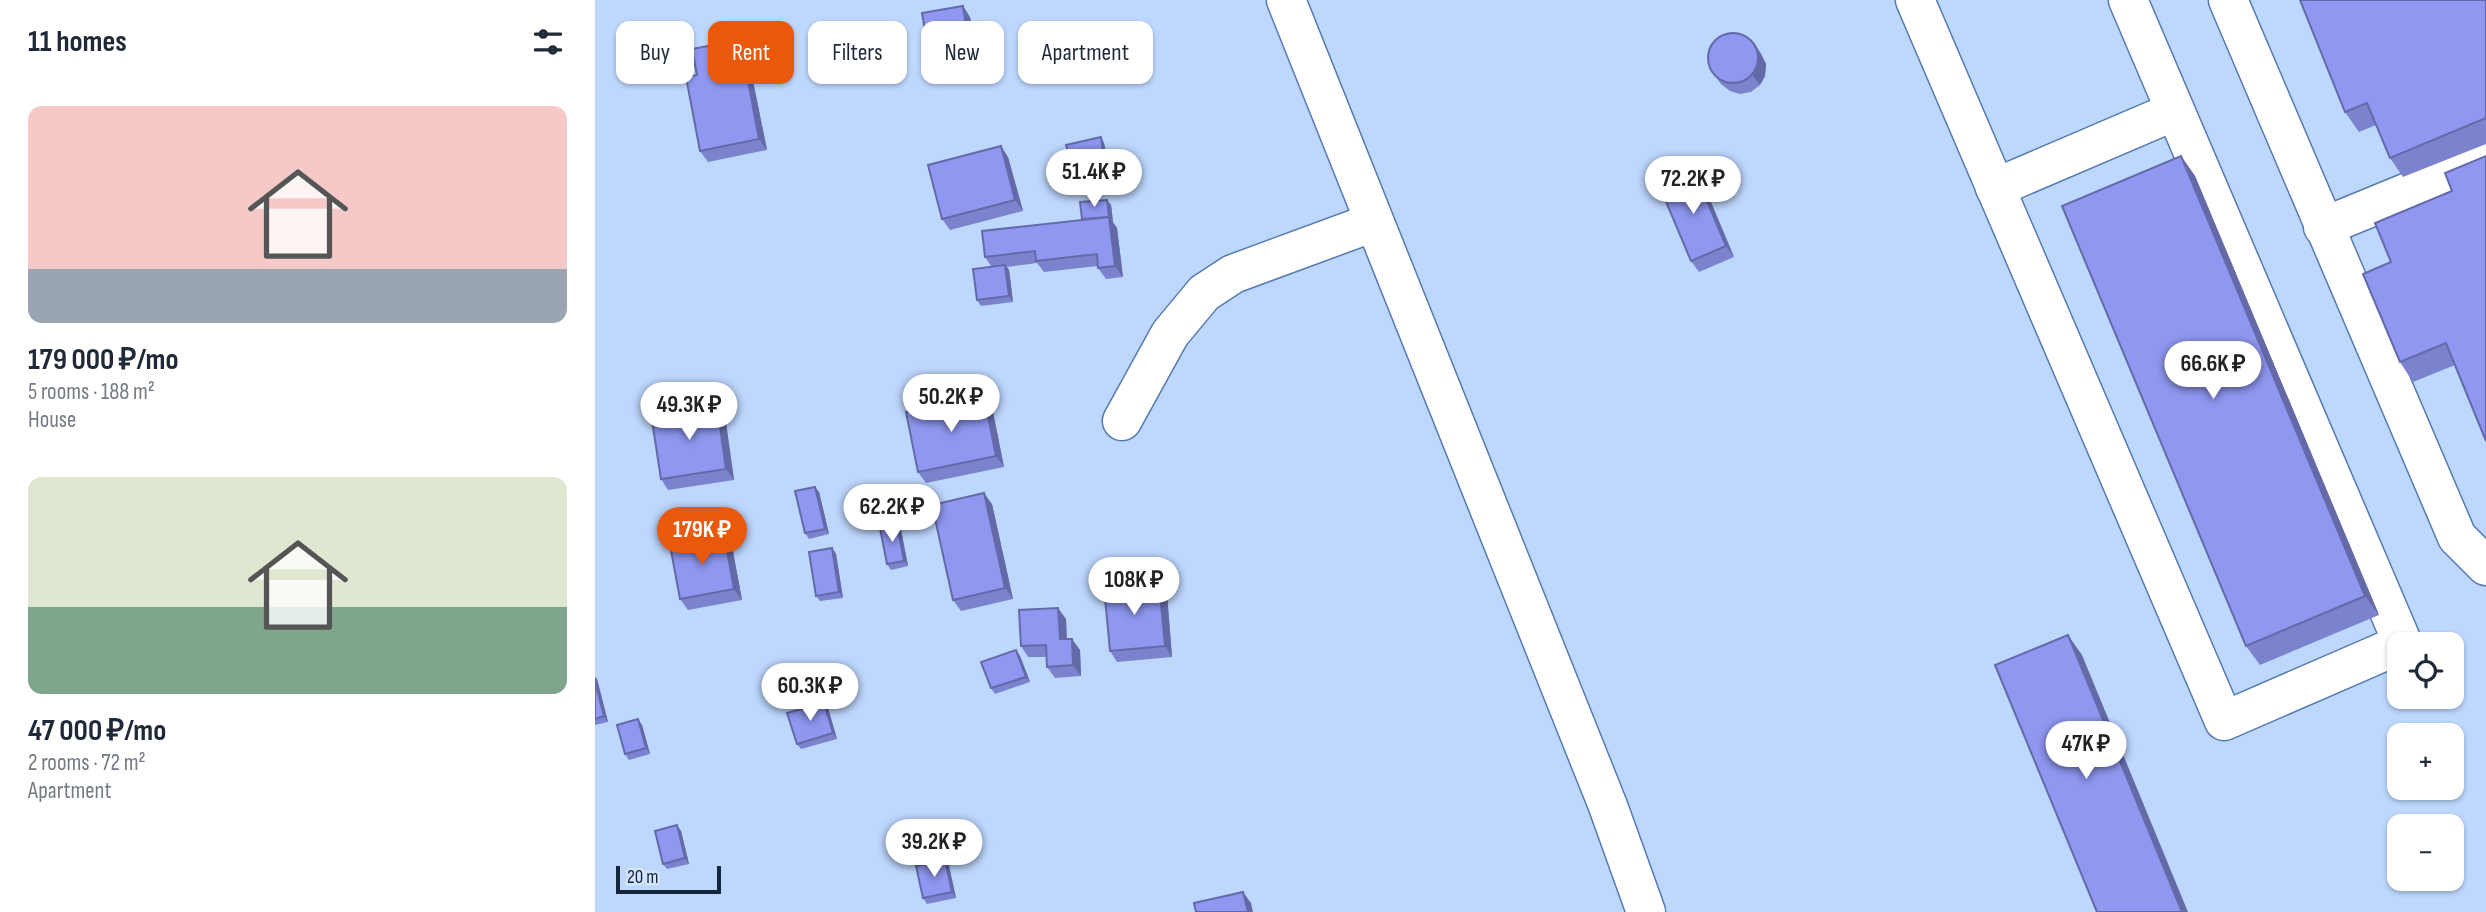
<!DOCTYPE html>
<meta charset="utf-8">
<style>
:root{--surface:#fff;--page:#f2f2f3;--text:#1f2937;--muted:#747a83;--accent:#ea580c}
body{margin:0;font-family:"Sofia Sans Condensed",sans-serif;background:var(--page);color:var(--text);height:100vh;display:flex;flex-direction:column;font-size:26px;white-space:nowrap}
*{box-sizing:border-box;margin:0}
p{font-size:23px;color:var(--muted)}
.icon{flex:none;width:38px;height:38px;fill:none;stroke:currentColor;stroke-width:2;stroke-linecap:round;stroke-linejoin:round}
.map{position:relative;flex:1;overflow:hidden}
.panel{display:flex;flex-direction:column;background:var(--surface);width:595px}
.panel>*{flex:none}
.guide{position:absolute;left:21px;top:21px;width:665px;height:63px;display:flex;gap:14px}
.buttons{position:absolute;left:1792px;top:632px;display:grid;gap:14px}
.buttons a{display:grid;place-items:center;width:77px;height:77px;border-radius:14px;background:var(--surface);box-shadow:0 2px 5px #0004;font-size:35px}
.scale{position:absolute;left:21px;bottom:18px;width:105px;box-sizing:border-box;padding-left:7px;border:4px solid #15253c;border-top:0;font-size:19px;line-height:24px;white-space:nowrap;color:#15253c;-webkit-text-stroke:5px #d3e4fd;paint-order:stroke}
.price{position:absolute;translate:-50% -60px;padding:0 16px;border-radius:24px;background:#fff;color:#222;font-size:23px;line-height:46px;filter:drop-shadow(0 2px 4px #0008)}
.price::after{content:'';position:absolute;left:50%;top:42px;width:21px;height:16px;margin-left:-10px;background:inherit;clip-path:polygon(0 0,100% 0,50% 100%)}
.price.on{background:var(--accent);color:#fff}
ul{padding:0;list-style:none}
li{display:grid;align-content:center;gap:14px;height:371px;padding:0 28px}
li span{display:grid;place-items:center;height:217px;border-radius:14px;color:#555}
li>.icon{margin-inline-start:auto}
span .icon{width:126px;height:126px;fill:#fffc;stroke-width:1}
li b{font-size:30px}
h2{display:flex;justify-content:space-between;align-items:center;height:84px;padding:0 28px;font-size:30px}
.chip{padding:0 24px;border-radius:14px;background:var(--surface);box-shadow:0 2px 5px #0004;font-size:24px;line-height:63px}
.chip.on{background:var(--accent);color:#fff}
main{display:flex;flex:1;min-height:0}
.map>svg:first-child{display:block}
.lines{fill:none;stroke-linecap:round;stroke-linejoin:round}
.minor-casing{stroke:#557ab3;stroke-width:41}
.minor{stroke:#fff;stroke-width:38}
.wall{fill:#7b82ce}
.shaded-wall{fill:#646aa8}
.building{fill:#8f97f0;stroke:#646aa8;stroke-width:2}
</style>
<main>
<section class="panel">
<h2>11 homes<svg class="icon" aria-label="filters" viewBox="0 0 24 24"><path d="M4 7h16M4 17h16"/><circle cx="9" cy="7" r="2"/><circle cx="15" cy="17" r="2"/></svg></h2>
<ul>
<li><span style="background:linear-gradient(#f6c9c9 75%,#9aa5b1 0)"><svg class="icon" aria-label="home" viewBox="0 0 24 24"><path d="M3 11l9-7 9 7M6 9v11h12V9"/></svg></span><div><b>179 000 ₽/mo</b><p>5 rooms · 188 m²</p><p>House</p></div></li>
<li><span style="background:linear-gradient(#dfe7d0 60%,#7fa58c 0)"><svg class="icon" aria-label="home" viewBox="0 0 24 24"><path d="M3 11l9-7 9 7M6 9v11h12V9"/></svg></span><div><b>47 000 ₽/mo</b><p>2 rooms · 72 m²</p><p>Apartment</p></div></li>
</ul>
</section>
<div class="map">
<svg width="1891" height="912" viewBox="0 0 1891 912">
<rect width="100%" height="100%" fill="#bed7fd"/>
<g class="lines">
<defs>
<g id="minor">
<path d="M 691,0 L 1013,806 L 1051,912"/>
<path d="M 1320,0 L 1629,721 L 1804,645"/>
<path d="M 1533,0 L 1808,644"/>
<path d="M 1633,0 L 1862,537 L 1891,566"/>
<path d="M 1400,188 L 1580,111"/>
<path d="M 1728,227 L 1891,160"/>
<path d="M 527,421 L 575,334 L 609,293 L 638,274 L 779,222"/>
</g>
</defs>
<!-- minor casing -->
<use href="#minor" class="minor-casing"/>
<!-- minor -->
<use href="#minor" class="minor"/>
</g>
<!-- wall -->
<g class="wall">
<path d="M 1891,0 L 1891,144 L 1808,177 L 1795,158 L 1781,125 L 1764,132 L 1750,112 Z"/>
<path d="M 375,17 L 385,76 L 345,83 L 337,72 Z"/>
<path d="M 1159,43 L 1166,54 L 1171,64 L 1170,76 L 1165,85 L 1156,92 L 1145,94 L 1135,91 L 1126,84 L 1118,73 Z"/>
<path d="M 137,54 L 140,67 L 157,76 L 172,150 L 113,162 L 105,151 L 102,75 Z"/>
<path d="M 506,137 L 509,143 L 512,158 L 479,165 L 475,159 Z"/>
<path d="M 1586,156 L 1600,176 L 1784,615 L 1665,665 L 1651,646 Z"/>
<path d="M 413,157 L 428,211 L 355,230 L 347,219 Z"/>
<path d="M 1107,181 L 1139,257 L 1104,272 L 1096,261 Z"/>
<path d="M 1857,191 L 1860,365 L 1818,382 L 1805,362 L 1796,262 Z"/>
<path d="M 512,200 L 516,205 L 518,222 L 522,228 L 528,277 L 511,279 L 503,268 L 503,266 L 449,272 L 442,263 L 412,267 L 414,270 L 418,302 L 386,306 L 382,300 L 396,266 L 390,257 L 487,220 Z"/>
<path d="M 122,405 L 130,416 L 139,480 L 73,490 L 66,479 Z"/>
<path d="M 397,407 L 409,467 L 331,483 L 323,472 Z"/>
<path d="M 224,492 L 234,534 L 214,539 L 210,533 Z"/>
<path d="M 397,504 L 418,599 L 366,611 L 358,600 Z"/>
<path d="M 302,525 L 306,530 L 313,566 L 296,570 L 292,564 Z"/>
<path d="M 137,546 L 147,600 L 93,610 L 85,599 Z"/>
<path d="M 237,548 L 241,554 L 248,598 L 225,601 L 221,596 Z"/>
<path d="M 564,583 L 572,594 L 577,657 L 522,662 L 515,651 Z"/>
<path d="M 471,619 L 472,639 L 485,650 L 486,676 L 460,678 L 452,667 L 452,657 L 433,657 L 426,646 Z"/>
<path d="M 421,650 L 425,656 L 435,682 L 400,694 L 396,688 Z"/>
<path d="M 0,677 L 2,679 L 13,722 L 0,725 Z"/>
<path d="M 229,703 L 233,708 L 242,739 L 206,749 L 202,744 Z"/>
<path d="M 47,725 L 55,754 L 34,760 L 30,754 Z"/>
<path d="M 86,831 L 94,864 L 72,869 L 68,864 Z"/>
<path d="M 350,860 L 354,866 L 361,898 L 332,904 L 328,898 Z"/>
</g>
<!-- shaded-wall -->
<g class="shaded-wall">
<path d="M 368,6 L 375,17 L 385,76 L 377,65 Z"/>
<path d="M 129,43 L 137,54 L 142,79 L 134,68 Z"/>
<path d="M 1159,43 L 1166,54 L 1171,64 L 1170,76 L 1165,85 L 1157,74 Z"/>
<path d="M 150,65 L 157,76 L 172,150 L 164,139 Z"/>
<path d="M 506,137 L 509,143 L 512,158 L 508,152 Z"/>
<path d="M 406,146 L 413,157 L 428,211 L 420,200 Z"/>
<path d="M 1586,156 L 1600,176 L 1784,615 L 1770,596 Z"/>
<path d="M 1099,170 L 1107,181 L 1139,257 L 1131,246 Z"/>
<path d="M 512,200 L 516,205 L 518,222 L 514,217 Z"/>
<path d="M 514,217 L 522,228 L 528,277 L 520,266 Z"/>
<path d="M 410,265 L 414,270 L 418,302 L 414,296 Z"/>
<path d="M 389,396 L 397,407 L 409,467 L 401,456 Z"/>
<path d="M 122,405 L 130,416 L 139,480 L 131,469 Z"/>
<path d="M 220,487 L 224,492 L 234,534 L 230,529 Z"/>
<path d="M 389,493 L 397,504 L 418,599 L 410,588 Z"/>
<path d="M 302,525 L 306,530 L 313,566 L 309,561 Z"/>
<path d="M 129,535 L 137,546 L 147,600 L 139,589 Z"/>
<path d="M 237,548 L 241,554 L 248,598 L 244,592 Z"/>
<path d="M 564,583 L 572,594 L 577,657 L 570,646 Z"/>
<path d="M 463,608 L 471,619 L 472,651 L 465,639 Z"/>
<path d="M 1473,635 L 1487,655 L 1593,912 L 1587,912 Z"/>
<path d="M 477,639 L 485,650 L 486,676 L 478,665 Z"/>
<path d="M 421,650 L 425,656 L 435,682 L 431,677 Z"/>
<path d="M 0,677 L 2,679 L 13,722 L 9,716 L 0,682 Z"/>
<path d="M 229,703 L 233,708 L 242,739 L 238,733 Z"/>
<path d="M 43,719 L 47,725 L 55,754 L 51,748 Z"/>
<path d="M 82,825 L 86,831 L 94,864 L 90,858 Z"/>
<path d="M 350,860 L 354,866 L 361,898 L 357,892 Z"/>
<path d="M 648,892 L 656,903 L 658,912 L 653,912 Z"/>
</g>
<!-- building -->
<g class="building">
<path d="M 1705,0 L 1891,0 L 1891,118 L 1795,158 L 1772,103 L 1750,112 Z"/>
<path d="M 368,6 L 377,65 L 337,72 L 327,13 Z"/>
<circle cx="1138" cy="58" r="25"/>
<path d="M 129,43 L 134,68 L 150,65 L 164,139 L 105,151 L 91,77 L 102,75 L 97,49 Z"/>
<path d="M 506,137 L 508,152 L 475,159 L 471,145 Z"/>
<path d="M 406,146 L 420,200 L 347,219 L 333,165 Z"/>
<path d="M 1586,156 L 1770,596 L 1651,646 L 1467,206 Z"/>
<path d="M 1891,156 L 1891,441 L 1851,343 L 1805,362 L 1768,274 L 1796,262 L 1780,223 L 1857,191 L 1850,173 Z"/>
<path d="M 1099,170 L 1131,246 L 1096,261 L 1064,185 Z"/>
<path d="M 512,200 L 514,217 L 487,219 L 485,202 Z"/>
<path d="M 514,217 L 520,266 L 503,268 L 502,254 L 441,261 L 440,251 L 390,257 L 387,231 Z"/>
<path d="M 410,265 L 414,296 L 382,300 L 378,269 Z"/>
<path d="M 389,396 L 401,456 L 323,472 L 311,412 Z"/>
<path d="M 122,405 L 131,469 L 66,479 L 56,414 Z"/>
<path d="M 220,487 L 230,529 L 210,533 L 200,491 Z"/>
<path d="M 389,493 L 410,588 L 358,600 L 337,505 Z"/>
<path d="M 302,525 L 309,561 L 292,564 L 285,528 Z"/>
<path d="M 129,535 L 139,589 L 85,599 L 75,545 Z"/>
<path d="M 237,548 L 244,592 L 221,596 L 214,552 Z"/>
<path d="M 564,583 L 570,646 L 515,651 L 509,587 Z"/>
<path d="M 463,608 L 465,639 L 477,639 L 478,665 L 452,667 L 451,645 L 426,646 L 424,610 Z"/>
<path d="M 1473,635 L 1587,912 L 1502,912 L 1400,665 Z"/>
<path d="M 421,650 L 431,677 L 396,688 L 386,662 Z"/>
<path d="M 0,682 L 9,716 L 0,719 Z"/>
<path d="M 229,703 L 238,733 L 202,744 L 192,713 Z"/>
<path d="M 43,719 L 51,748 L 30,754 L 22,725 Z"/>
<path d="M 82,825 L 90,858 L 68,864 L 60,831 Z"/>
<path d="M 350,860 L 357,892 L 328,898 L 321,866 Z"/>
<path d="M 648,892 L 653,912 L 601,912 L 599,903 Z"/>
</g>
</svg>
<div class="buttons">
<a><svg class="icon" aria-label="locate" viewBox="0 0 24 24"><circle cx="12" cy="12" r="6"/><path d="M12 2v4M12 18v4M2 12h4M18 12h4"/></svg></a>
<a>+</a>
<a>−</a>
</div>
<div class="scale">20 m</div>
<b class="price" style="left:499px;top:209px">51.4K ₽</b>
<b class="price" style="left:1098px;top:216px">72.2K ₽</b>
<b class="price" style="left:1618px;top:401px">66.6K ₽</b>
<b class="price" style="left:356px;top:434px">50.2K ₽</b>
<b class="price" style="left:94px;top:442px">49.3K ₽</b>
<b class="price" style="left:297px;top:544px">62.2K ₽</b>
<b class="price on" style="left:107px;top:567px">179K ₽</b>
<b class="price" style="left:539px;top:617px">108K ₽</b>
<b class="price" style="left:215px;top:723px">60.3K ₽</b>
<b class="price" style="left:1491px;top:781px">47K ₽</b>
<b class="price" style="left:339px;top:879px">39.2K ₽</b>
<div class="guide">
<a class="chip">Buy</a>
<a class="chip on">Rent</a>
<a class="chip">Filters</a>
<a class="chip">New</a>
<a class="chip">Apartment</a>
</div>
</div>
</main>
